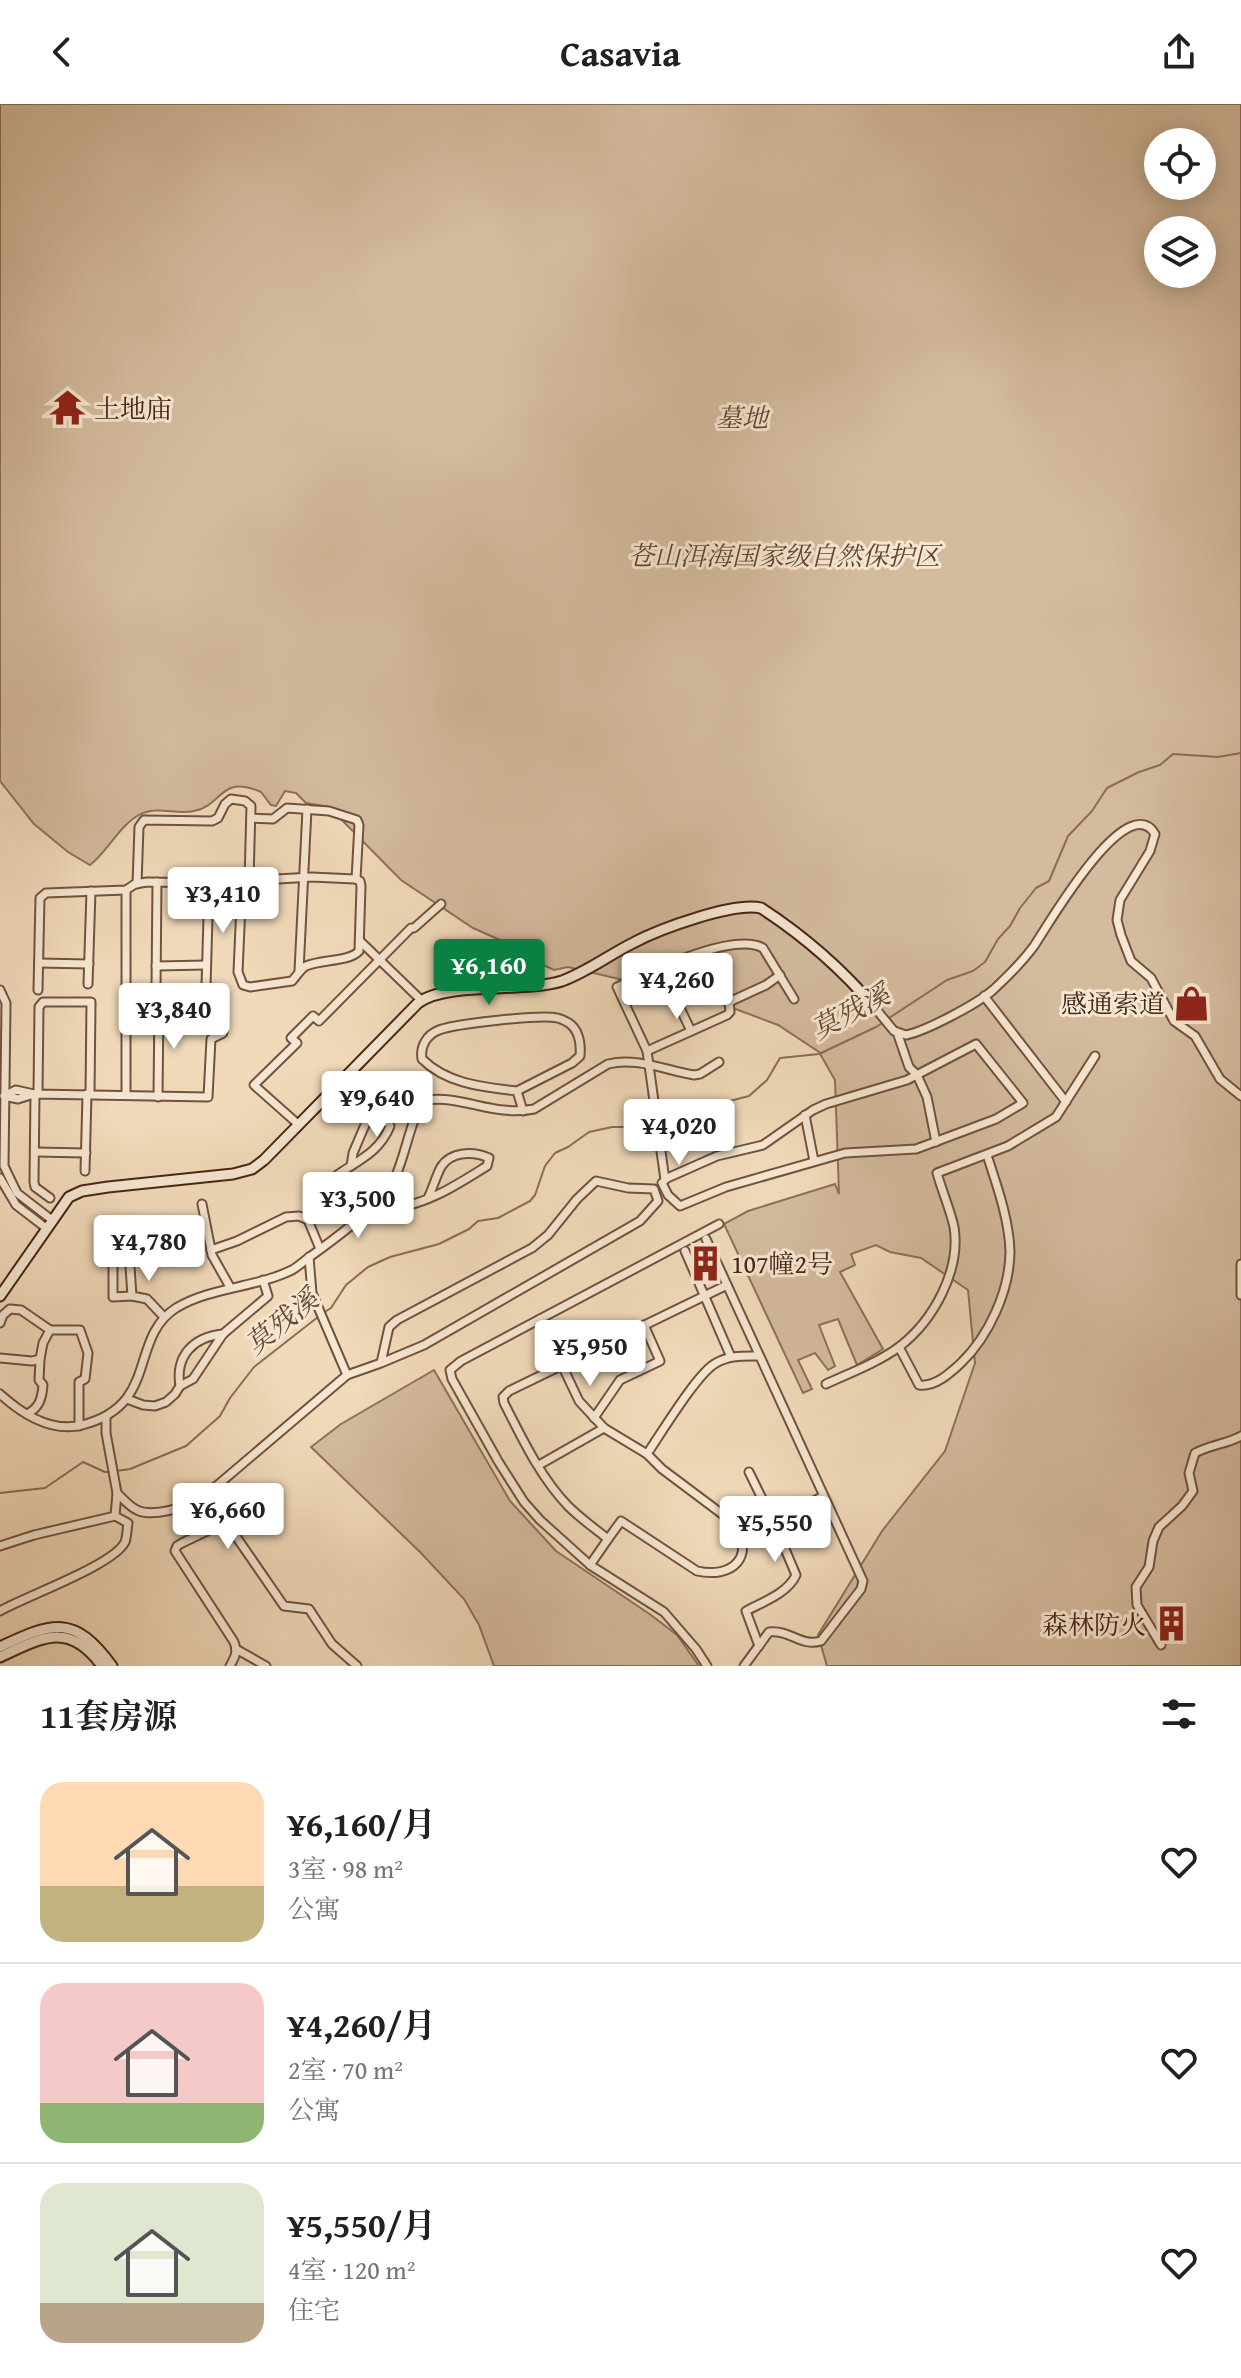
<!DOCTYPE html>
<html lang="zh">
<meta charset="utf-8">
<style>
:root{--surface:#fff;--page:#f2f2f2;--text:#202124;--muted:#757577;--line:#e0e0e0;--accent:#0b8043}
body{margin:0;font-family:"Gentium Book Plus","Noto Serif SC",serif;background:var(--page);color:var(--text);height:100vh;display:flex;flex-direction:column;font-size:30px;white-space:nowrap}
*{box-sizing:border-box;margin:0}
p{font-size:26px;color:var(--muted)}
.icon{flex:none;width:44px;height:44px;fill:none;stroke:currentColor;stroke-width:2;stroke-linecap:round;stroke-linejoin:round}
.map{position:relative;height:1562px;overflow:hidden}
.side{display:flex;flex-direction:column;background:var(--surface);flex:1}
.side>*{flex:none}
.fabs{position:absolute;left:1144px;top:24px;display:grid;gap:16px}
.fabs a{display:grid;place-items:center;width:72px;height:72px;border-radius:50%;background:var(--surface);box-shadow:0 4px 20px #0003;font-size:40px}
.price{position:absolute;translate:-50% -68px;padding:0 18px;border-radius:8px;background:#fff;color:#222;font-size:26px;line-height:52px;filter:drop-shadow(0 2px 4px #0008)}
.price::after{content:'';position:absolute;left:50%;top:48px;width:24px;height:18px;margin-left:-12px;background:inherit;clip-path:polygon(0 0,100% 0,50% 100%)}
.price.active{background:var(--accent);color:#fff}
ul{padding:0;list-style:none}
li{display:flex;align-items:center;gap:24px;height:200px;padding:0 40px}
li+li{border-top:2px solid var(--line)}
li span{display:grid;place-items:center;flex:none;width:224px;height:160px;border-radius:24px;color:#555}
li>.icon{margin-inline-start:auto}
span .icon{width:96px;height:96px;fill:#fffc;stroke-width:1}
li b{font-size:34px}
h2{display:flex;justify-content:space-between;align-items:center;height:96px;padding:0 40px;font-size:34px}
header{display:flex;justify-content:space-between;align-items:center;height:104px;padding:0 40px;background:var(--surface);font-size:36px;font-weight:800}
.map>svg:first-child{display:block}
.green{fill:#d4bb9e;stroke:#8e705a;stroke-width:2;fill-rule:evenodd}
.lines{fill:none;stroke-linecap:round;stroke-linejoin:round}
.stream{stroke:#8b6c56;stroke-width:2}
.street-casing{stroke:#72523e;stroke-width:11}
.secondary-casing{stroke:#482515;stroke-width:13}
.street{stroke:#f6e7d2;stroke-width:7}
.secondary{stroke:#f6e7d2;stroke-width:9}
.labels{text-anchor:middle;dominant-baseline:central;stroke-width:6;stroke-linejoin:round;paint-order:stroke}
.poi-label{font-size:26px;fill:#482515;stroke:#f6e7d2;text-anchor:start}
.park-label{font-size:26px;font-style:italic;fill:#644330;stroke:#f6e7d2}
.water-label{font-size:28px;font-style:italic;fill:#6a4936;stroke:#f6e7d2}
</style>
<header><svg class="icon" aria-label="back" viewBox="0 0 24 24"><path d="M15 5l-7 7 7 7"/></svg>Casavia<svg class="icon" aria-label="share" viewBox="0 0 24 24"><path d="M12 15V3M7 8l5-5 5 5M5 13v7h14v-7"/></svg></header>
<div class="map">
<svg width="1241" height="1562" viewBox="0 0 1241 1562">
<rect width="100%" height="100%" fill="#f1daba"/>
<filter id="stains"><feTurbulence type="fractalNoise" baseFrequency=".0025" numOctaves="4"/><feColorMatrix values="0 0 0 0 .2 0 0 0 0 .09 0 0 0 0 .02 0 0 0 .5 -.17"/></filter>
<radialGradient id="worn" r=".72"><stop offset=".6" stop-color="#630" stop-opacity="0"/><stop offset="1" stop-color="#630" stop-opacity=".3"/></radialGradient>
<!-- green -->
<g class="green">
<path d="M 0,0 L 1241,0 L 1241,1562 L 827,1562 L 818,1531 L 882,1427 L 945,1347 L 975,1259 L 968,1186 L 921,1154 L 890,1148 L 876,1141 L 851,1150 L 855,1161 L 840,1168 L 883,1245 L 857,1261 L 838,1215 L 819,1221 L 835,1262 L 828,1266 L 815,1249 L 798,1256 L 812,1285 L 803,1289 L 724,1120 L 748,1107 L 835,1080 L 839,1090 L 835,976 L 819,948 L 778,921 L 717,898 L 568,863 L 554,866 L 537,858 L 500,836 L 473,824 L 401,776 L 329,703 L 306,699 L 296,689 L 285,687 L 276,702 L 271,701 L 261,688 C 219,670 224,701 194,707 C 175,711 157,701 139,711 C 119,722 108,747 90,761 L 68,748 L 34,720 L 0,677 ZM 1158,38 L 1202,38 L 1202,82 L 1158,82 ZM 1158,126 L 1202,126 L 1202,170 L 1158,170 Z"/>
<path d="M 434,1266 L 510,1397 L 556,1447 L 651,1511 L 677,1531 L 699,1562 L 494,1562 L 479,1521 L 464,1495 L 421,1449 L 311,1343 L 341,1320 Z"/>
</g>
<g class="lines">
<!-- stream -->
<g class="stream">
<path d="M 889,914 L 947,876 L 973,867 L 985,858 L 998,835 L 1010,822 L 1020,804 L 1036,784 L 1049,777 L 1068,732 L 1092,707 L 1107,684 L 1139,668 L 1160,661 L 1173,650 L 1218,653 L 1241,649"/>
<path d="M 659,1017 L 692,1015 L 718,1000 L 749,992 L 767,976 L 780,954 L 819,950 L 876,923 L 884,918"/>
<path d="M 323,1209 L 331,1204 L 346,1181 L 368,1163 L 390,1153 L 439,1140 L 469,1125 L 478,1117 L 498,1114 L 530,1097 L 535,1091 L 545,1062 L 555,1049 L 568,1043 L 589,1028 L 612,1023 L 638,1023 L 653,1019"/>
<path d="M 116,1367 L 130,1365 L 186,1342 L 220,1312 L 230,1294 L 254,1263 L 318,1213"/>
<path d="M 0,1389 L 45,1384 L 83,1358 L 105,1368 L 110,1368"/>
</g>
<defs>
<g id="street">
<path d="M 251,714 L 273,715 L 287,704 L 329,707 L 357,716 L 359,721 L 356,775"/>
<path d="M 137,780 L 139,723 L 144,716 L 212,717 L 218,714 L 225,700 L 231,695 L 245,697 L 251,702 L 249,777"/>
<path d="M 360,837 L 421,896"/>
<path d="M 704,848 L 729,898 L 766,881 L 780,871"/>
<path d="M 39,859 L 89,860"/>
<path d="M 156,862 L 206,861"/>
<path d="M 661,864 L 691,927"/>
<path d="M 299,867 L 307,705"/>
<path d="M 88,880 L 91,787"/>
<path d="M 206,882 L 209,779"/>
<path d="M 156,884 L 157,778"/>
<path d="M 0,886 L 6,899 L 4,1062 L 17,1089 L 52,1116"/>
<path d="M 38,886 L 40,794 L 46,789 L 126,786 L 135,780 L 147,778 L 209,779 L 312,773 L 355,775 L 360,777 L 361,782 L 359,847 C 349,858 322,855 306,862 C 300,865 297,872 292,877 L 250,883 L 243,881 L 238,868 L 242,778"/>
<path d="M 984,892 L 1066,998"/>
<path d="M 875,904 L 894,927 L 906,931 C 926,927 977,900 993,886 C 1007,873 1023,857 1034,842 C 1047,823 1127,683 1155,730 L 1150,747 L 1120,796 L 1117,816 L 1121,831 L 1131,857 L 1151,874 L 1174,917 L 1195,932 L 1220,975 L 1241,992"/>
<path d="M 897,928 L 909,963 L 917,971 L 927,993 L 936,1038"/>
<path d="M 647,947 L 727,911 L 730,908 L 729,898"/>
<path d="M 517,987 C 483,983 447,980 422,955 C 420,943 426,931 439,926 C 454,920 542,910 557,914 C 560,914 567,918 569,919 C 580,927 581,940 580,952 L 572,959 L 517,987 L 523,1007"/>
<path d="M 34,990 L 16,986 L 4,992 L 18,995 L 34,990 L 208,993 L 211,935 L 223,929 L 224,919"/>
<path d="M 35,990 L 34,1078 L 35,1083 L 50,1094"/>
<path d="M 38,990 L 39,903 L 43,898 L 91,898 L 90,990"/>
<path d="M 126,990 L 126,786"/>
<path d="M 158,993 L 159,900"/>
<path d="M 805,1011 L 814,1057"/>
<path d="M 299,1021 L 254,981 L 297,939 L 291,934 L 313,912 L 319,917 L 411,824 L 414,824 L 441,800"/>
<path d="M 36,1048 L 86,1049"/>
<path d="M 351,1062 L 353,1049 L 374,1000"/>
<path d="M 85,1067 L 87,990"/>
<path d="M 0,1074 L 16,1101 L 46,1124"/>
<path d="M 665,1076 L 647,947 L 617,883 C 648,869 733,827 763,844 L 794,895"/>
<path d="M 662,1079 L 668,1091 L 680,1102 L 726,1083 L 845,1049 L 916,1045 L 996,1015 L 1023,999 L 976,940 L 907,976 L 826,1000 L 813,1006 L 763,1041 L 717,1052 L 665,1075"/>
<path d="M 385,1092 L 392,1104 C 427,1101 458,1080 487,1062 L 489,1054 C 474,1047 451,1047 441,1063 C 436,1072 433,1084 428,1094"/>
<path d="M 202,1100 L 212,1151 L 230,1183"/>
<path d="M 308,1116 C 317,1060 372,1068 390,1022 L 364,985"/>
<path d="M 706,1135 L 863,1477 L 861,1485 L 821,1537 C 801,1543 791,1526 769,1528 L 744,1562"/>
<path d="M 211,1146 L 237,1137 L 286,1113 L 299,1112 L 308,1116 L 320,1145"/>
<path d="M 685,1147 L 731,1253"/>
<path d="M 129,1148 L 132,1192 L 147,1195 L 164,1213"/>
<path d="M 113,1149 L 113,1193 L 132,1192"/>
<path d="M 309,1153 L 312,1189 L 347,1271"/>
<path d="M 1241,1160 L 1241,1191"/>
<path d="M 540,1215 L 579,1297 L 604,1324 L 647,1350"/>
<path d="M 0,1219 L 3,1211 L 10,1205 L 21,1206 L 50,1226"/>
<path d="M 899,1243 L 919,1281 C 935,1283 949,1270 961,1259 C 989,1232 1010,1186 1010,1147 C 1009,1115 997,1082 987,1051"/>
<path d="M 0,1254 L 32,1257 L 40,1255 L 43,1239 L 50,1226 L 80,1226 L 88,1249 L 85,1275 L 79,1278 L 79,1322"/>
<path d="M 826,1280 C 850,1269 877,1259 899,1243 C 933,1217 961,1167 954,1123 C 950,1105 942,1087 937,1069 L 1008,1042 L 1056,1013 L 1095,952"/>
<path d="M 180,1282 C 175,1252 193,1233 223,1230"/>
<path d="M 0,1290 C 22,1310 51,1329 82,1321 C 160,1301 128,1235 176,1204 C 211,1183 255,1184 292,1166 C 299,1162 305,1156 311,1152 C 336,1134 361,1115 382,1094 C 406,1070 408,1008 427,996 C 463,991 493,1013 534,1005 L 608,960 C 637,953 665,966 694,971 L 700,970 L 719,958"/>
<path d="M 127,1295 L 143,1301 L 155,1302 L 166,1298 L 175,1290 L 180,1282 L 193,1275 L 223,1230 L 268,1192 L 263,1176"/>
<path d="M 27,1310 C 39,1304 42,1295 43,1281 L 39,1276 L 40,1255"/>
<path d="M 106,1313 L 106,1329 L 117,1389 C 123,1395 130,1403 137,1406 C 153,1414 184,1403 200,1396 L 347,1271 L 381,1259 L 389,1223 L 397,1216 L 532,1144 L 548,1131 L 577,1095 L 596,1077 L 628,1084 L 654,1085 L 658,1097 L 640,1117 L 424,1241 L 381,1259"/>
<path d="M 594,1314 L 620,1276 L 660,1257 L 644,1221"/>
<path d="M 539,1361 L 604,1324"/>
<path d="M 749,1368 L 774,1419"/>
<path d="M 115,1412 L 117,1389"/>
<path d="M 608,1435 L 621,1417 L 697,1467 C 733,1475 756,1452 734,1419 L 662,1365 L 647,1350 C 660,1331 698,1268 716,1259 C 730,1251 744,1252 759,1252"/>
<path d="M 0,1442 L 34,1431 L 115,1412 L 128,1419 C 127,1424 127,1433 125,1438 C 114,1461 26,1492 0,1507"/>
<path d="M 590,1461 L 608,1435 C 594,1424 580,1414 568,1402 C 540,1373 522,1334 504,1299 L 503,1293 L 509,1287 L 727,1181"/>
<path d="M 1161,1541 L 1137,1501 L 1136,1483 L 1149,1463 L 1153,1437 L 1159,1423 L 1182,1402 L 1193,1387 L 1189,1369 L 1195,1349 C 1210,1341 1226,1340 1241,1332"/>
<path d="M 759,1542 L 746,1507 C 763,1498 788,1489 796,1471 L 774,1419 L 823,1392"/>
<path d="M 236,1545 L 266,1562"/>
<path d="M 230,1562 C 235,1553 238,1548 234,1538 L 175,1447 L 177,1442 L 182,1439 L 226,1418 L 284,1502 L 309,1505 L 332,1540 L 357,1562"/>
<path d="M 707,1562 L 696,1545 L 664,1508 L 590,1461 L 540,1416 L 524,1398 L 498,1357 L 452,1275 L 450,1266 L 461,1257 L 719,1120"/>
</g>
<g id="secondary">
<path d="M 0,1192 L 69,1093 L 82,1087 L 108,1083 L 233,1070 L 252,1065 L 264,1056 L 418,899 C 447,877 524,889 562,877 C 587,868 609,851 633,839 C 659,825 733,798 761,804 C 804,832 842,865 875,904"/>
<path d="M 0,1543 C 53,1518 74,1510 112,1562"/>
<path d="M 0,1553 C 43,1533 69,1517 102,1562"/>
</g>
</defs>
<!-- street casing -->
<use href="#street" class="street-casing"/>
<!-- secondary casing -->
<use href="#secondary" class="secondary-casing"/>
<!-- street -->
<use href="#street" class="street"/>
<!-- secondary -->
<use href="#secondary" class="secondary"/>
</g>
<!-- icons -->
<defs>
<symbol id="temple-bare" viewBox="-9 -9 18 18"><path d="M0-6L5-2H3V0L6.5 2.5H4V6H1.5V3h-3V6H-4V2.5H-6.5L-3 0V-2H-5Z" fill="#8f2418" stroke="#f6e7d2" stroke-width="2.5" paint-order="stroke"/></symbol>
<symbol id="shop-bare" viewBox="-9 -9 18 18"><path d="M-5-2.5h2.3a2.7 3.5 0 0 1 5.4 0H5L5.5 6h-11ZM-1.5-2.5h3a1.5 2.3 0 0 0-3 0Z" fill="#8f2418" stroke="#f6e7d2" stroke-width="2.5" paint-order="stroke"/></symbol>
<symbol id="building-bare" viewBox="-9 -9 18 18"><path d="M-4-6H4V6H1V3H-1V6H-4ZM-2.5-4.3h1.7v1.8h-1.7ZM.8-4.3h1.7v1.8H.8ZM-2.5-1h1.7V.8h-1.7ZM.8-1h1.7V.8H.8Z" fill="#8f2418" stroke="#f6e7d2" stroke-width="2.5" paint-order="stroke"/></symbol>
</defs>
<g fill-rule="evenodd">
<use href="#temple-bare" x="42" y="278" width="51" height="51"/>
<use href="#shop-bare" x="1166" y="874" width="51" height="51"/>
<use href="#building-bare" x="680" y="1134" width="51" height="51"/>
<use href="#building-bare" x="1146" y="1494" width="51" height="51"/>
</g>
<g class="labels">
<!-- poi labels -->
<g class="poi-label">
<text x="94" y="304">土地庙</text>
<text x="1165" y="899" text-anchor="end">感通索道</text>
<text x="731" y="1159">107幢2号</text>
<text x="1146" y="1520" text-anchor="end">森林防火</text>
</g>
<!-- park labels -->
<g class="park-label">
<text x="742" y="313">墓地</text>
<text x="784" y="451">苍山洱海国家级自然保护区</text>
</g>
<!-- water labels -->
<g class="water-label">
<text transform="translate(850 907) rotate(-28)">莫残溪</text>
<text transform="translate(281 1217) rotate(-39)">莫残溪</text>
</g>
</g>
<rect width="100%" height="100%" filter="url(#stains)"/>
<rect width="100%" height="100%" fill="url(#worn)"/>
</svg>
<div class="fabs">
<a><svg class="icon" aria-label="locate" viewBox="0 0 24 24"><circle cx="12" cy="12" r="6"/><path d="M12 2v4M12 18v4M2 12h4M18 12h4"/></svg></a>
<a><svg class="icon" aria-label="layers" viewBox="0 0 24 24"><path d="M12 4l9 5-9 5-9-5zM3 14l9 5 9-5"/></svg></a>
</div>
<b class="price" style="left:223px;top:831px">¥3,410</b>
<b class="price active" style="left:489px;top:903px">¥6,160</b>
<b class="price" style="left:677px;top:917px">¥4,260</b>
<b class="price" style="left:174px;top:947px">¥3,840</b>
<b class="price" style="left:377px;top:1035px">¥9,640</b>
<b class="price" style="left:679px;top:1063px">¥4,020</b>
<b class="price" style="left:358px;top:1136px">¥3,500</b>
<b class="price" style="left:149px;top:1179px">¥4,780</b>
<b class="price" style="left:590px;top:1284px">¥5,950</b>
<b class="price" style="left:228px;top:1447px">¥6,660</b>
<b class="price" style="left:775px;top:1460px">¥5,550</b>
</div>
<section class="side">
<h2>11套房源<svg class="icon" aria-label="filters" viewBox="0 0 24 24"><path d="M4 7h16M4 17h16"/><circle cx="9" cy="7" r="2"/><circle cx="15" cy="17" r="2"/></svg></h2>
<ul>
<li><span style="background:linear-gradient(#ffd9b3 65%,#c2b280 0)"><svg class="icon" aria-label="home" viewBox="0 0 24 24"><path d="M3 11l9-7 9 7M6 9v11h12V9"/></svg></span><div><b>¥6,160/月</b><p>3室 · 98 m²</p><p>公寓</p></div><svg class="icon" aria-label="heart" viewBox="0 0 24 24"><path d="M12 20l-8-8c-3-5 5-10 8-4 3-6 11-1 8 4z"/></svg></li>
<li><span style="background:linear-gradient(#f6c9c9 75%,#8fb573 0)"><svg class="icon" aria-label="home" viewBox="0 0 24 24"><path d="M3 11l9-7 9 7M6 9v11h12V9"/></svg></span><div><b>¥4,260/月</b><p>2室 · 70 m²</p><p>公寓</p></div><svg class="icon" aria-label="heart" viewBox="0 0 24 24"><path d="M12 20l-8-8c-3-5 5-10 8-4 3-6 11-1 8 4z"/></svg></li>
<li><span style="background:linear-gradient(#dfe7d0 75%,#b9a48a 0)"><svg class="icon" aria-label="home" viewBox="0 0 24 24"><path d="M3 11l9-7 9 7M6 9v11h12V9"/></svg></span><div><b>¥5,550/月</b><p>4室 · 120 m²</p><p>住宅</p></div><svg class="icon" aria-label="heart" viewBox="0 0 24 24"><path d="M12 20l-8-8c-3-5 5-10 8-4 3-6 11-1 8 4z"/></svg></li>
</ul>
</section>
